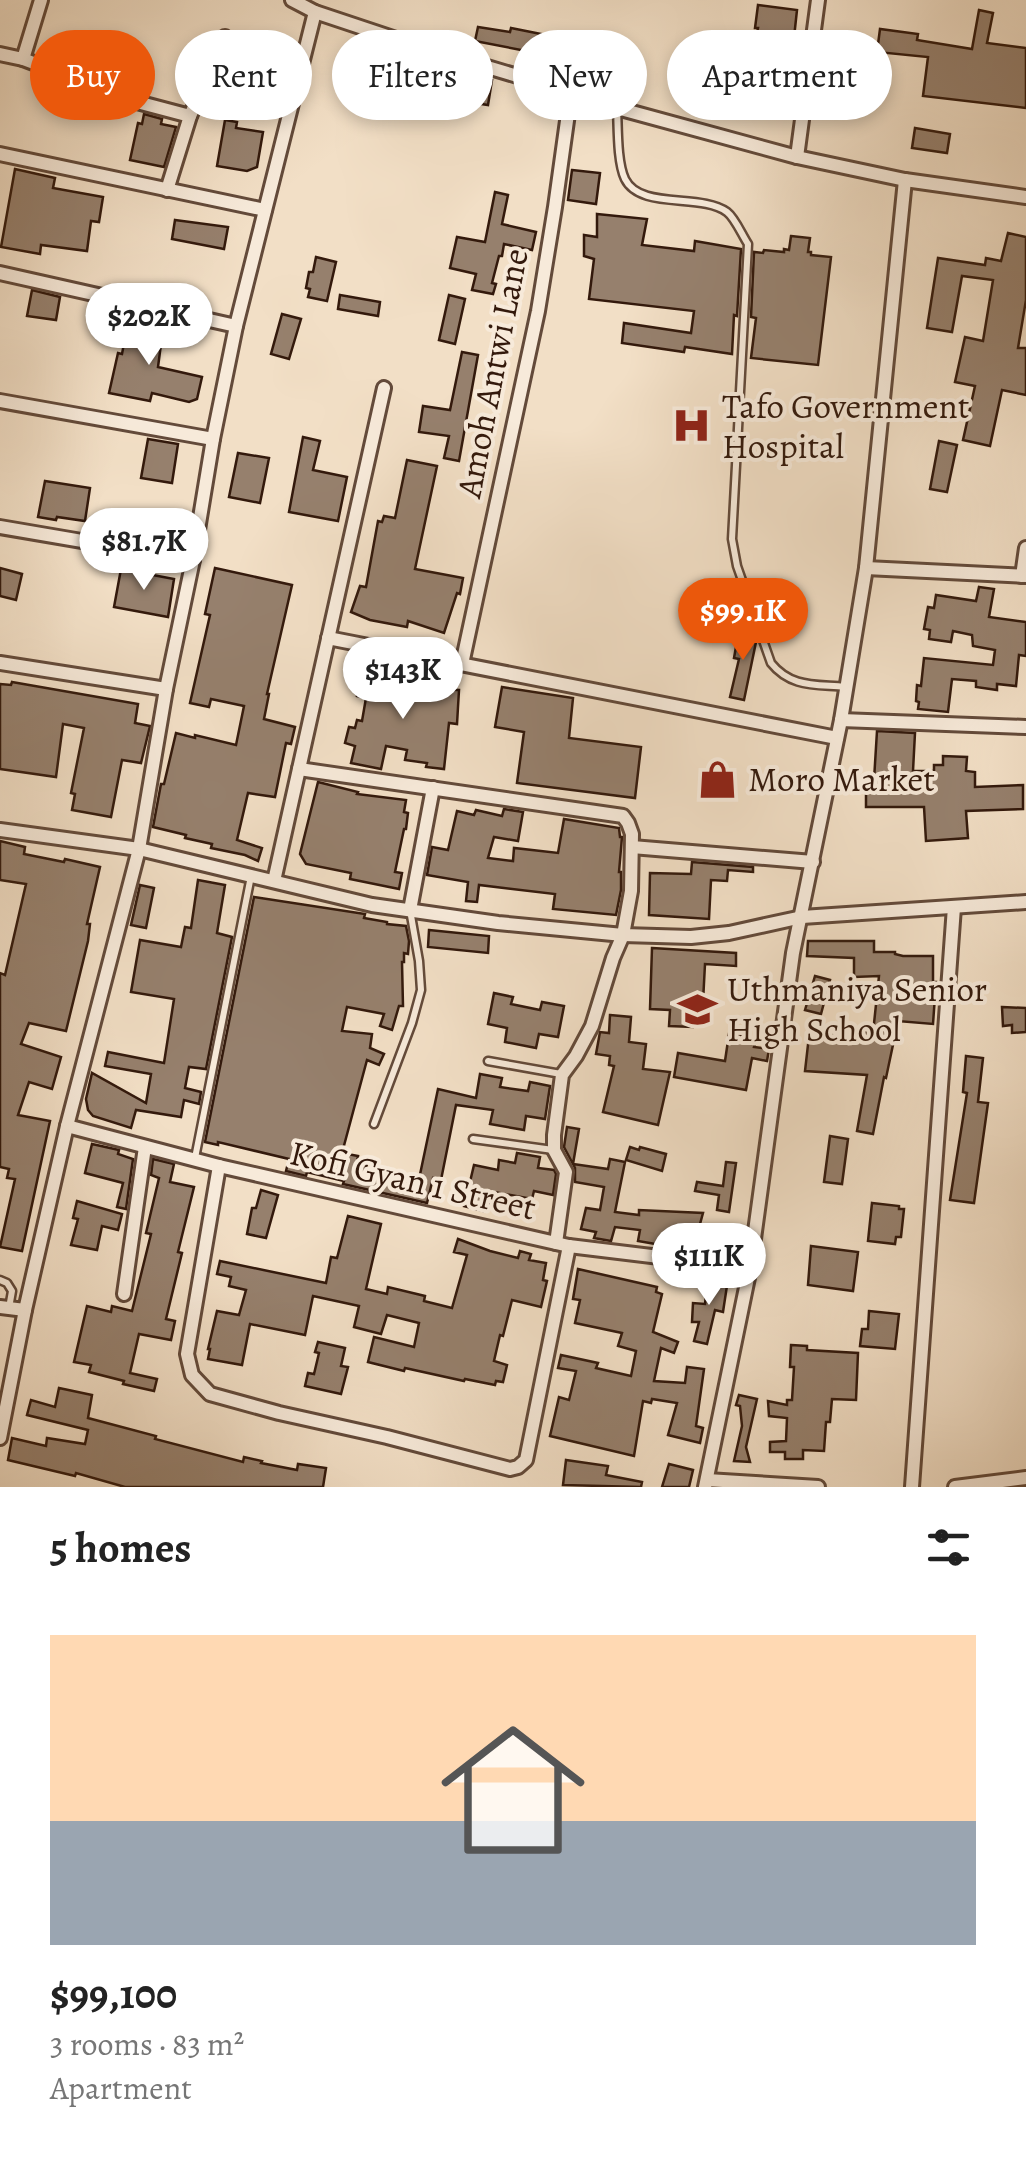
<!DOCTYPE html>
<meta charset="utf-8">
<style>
:root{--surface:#fff;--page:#f2f2f2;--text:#222;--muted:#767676;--accent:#ea580c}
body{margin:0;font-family:Alegreya,serif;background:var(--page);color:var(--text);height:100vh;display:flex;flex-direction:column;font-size:38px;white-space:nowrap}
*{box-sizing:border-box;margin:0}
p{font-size:32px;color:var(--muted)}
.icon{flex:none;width:55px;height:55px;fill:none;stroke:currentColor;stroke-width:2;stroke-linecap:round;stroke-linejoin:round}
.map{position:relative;height:1487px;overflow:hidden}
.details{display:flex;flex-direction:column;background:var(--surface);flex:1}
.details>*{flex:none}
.hud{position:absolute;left:30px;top:30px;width:968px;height:90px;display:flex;gap:20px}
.price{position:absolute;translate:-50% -85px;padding:0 22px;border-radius:35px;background:#fff;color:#222;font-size:32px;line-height:65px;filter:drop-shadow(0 2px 5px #0008)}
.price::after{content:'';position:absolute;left:50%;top:60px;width:30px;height:22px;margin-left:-15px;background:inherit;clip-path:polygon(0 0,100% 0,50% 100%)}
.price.active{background:var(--accent);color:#fff}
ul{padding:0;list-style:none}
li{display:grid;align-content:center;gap:20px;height:530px;padding:0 50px}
li span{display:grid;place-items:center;height:310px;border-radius:0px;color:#555}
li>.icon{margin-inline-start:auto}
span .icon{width:180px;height:180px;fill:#fffc;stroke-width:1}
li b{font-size:42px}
h2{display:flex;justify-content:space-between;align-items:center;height:120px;padding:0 50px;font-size:42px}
.tag{padding:0 35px;border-radius:45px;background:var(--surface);box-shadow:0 5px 15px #0003;font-size:35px;line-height:90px}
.tag.active{background:var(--accent);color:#fff}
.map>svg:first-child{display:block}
.building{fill:#96806d;stroke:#33190c;stroke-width:2.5}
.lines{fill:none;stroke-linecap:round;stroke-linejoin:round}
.service-casing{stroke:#634a3a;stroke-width:11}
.minor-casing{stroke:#634a3a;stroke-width:18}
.service{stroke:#f7eada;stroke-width:6}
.minor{stroke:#f7eada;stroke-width:12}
.labels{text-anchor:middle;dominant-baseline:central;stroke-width:8;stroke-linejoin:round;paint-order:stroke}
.street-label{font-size:35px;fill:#33190c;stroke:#f7eada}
.poi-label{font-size:35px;fill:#33190c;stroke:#f7eada;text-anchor:start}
</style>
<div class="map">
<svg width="1026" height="1487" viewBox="0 0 1026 1487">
<rect width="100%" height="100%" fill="#f2dfc6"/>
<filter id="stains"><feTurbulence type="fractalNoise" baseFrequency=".002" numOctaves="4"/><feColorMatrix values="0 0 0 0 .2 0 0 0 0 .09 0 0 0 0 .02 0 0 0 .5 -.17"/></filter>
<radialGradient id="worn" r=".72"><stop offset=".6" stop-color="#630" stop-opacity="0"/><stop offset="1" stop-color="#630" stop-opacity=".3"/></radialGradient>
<!-- building -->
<g class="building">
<path d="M 758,5 L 797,10 L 793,47 L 796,48 L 792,72 L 751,65 L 758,28 L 755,28 Z"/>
<path d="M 979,10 L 993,13 L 987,43 L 1026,48 L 1026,108 L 923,96 L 928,57 L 877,52 L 880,29 L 918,34 L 917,40 L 972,49 Z"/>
<path d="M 478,27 L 510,32 L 511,28 L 546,35 L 542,54 L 475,41 Z"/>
<path d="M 829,47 L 865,56 L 859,76 L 823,67 Z"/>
<path d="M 433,71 L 492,80 L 488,105 L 429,96 Z"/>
<path d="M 144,114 L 162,119 L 161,124 L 176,127 L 164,167 L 130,160 L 138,123 L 142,124 Z"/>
<path d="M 225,120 L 237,122 L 236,128 L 263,132 L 257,167 L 247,171 L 217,166 Z"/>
<path d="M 915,128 L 950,134 L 947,153 L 912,148 Z"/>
<path d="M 15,169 L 55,178 L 53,188 L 103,197 L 99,222 L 91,221 L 87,251 L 41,245 L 40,254 L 1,247 Z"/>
<path d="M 572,170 L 600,173 L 596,204 L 568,200 Z"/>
<path d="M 495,192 L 508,195 L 502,224 L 536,232 L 532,250 L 504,244 L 502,256 L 499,256 L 492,283 L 496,284 L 493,294 L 472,290 L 476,274 L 450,268 L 457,237 L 485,242 Z"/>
<path d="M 597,214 L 647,219 L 642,245 L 694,251 L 695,241 L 741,249 L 737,316 L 734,315 L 732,354 L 685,347 L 684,352 L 622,343 L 624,323 L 691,333 L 694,311 L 589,299 L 594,259 L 584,256 L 584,235 L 597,237 Z"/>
<path d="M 175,220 L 228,227 L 224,249 L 172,239 Z"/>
<path d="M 1008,233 L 1026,237 L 1026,300 L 1018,348 L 1026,348 L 1026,395 L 1002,390 L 990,446 L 963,440 L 975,386 L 955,382 L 965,337 L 983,341 L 993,280 L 962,276 L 952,332 L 927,328 L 938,258 L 985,265 L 986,258 L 1001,261 Z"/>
<path d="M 791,236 L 810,238 L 808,252 L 811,252 L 811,255 L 831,257 L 818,365 L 751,358 L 756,318 L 751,317 L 754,252 L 763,253 L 764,250 L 784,252 L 784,249 L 789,250 Z"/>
<path d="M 316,257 L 336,262 L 327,301 L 308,297 L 310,289 L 306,288 L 309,272 L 313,272 Z"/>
<path d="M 32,290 L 60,297 L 56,320 L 27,316 Z"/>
<path d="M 340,295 L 380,302 L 378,316 L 338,309 Z"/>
<path d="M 449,295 L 465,299 L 455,344 L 439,340 Z"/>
<path d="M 282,314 L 301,319 L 289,359 L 271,354 Z"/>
<path d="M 139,319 L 155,322 L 154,327 L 163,329 L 158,367 L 202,377 L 197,399 L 189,402 L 152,393 L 150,401 L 109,393 L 118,353 L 122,354 L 128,322 L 138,324 Z"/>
<path d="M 462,352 L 478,355 L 459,461 L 444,458 L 449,436 L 419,432 L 423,406 L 450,410 Z"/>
<path d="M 303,437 L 320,441 L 313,470 L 347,477 L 338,521 L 289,512 Z"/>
<path d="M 148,439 L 178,444 L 172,483 L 141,478 Z"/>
<path d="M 939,441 L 957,445 L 947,492 L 930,489 Z"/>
<path d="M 238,453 L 269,458 L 260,503 L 229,497 Z"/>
<path d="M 407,460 L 437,466 L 415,569 L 463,578 L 460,594 L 457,593 L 444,633 L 408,621 L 407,627 L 370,620 L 351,612 L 360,586 L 366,587 L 378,521 L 382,522 L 384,516 L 395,518 Z"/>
<path d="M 45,481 L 90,488 L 85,521 L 57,517 L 56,520 L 38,517 Z"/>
<path d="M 0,568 L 22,574 L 16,600 L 0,596 Z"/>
<path d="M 215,568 L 292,585 L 267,694 L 269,694 L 264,719 L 295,727 L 291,744 L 286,743 L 275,797 L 248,793 L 237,840 L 262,848 L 258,861 L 245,855 L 211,848 L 212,844 L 185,838 L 186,835 L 153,827 L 161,784 L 164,784 L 176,733 L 195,738 L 195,735 L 236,745 L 244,706 L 211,699 L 209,707 L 190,703 L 210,615 L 205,614 Z"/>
<path d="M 121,569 L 174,579 L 168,617 L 114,607 Z"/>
<path d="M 979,587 L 994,589 L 989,617 L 1026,622 L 1026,656 L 1019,655 L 1016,686 L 997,684 L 997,690 L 976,687 L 976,681 L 952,679 L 948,712 L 918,709 L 919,702 L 916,701 L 917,685 L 921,686 L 924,658 L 993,665 L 995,650 L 973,646 L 972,635 L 953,631 L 951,642 L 929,639 L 930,630 L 924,629 L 928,607 L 934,608 L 936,595 L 976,601 Z"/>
<path d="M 739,630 L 753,633 L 756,642 L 744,700 L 730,697 L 739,659 L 734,658 Z"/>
<path d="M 368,673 L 401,679 L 399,688 L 459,690 L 457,724 L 449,723 L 444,769 L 426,767 L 427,763 L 405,760 L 407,750 L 386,746 L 381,769 L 351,763 L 355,746 L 345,743 L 349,727 L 355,728 L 357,720 L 362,721 L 366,698 L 357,696 L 361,678 L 367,679 Z"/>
<path d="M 12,682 L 138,704 L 135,723 L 150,726 L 141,763 L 122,760 L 111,817 L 72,810 L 75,794 L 71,793 L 84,728 L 63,724 L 56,777 L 0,769 L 0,684 L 11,685 Z"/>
<path d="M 502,687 L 573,698 L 569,738 L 641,747 L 635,798 L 517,783 L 524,732 L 495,727 Z"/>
<path d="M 877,731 L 915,733 L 913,771 L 934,771 L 934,765 L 943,765 L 943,756 L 967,757 L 966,771 L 975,772 L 975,787 L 1023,785 L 1023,809 L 966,811 L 968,838 L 926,841 L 924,807 L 866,807 L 866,780 L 874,780 Z"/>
<path d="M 318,782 L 358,792 L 357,794 L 406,800 L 404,812 L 408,813 L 406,829 L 404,829 L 395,872 L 402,873 L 399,889 L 350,879 L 351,873 L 306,864 L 300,854 Z"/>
<path d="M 504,809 L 523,812 L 518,841 L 494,837 L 488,858 L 513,861 L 514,848 L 558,853 L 564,819 L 619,828 L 620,837 L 622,837 L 619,872 L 621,872 L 621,890 L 616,915 L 553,909 L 555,894 L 479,885 L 477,902 L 466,901 L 468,882 L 427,875 L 432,847 L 448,850 L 457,811 L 474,815 L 476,810 L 502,816 Z"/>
<path d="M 0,841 L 25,847 L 24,854 L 64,862 L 65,859 L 100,867 L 87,924 L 90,924 L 88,941 L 66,1031 L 29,1023 L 21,1044 L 61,1057 L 52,1089 L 29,1082 L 18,1115 L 50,1121 L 22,1251 L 0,1247 L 15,1179 L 7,1178 L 9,1169 L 0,1167 L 0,973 L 5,975 L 26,884 L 0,880 Z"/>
<path d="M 692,862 L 753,867 L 753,872 L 728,870 L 727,881 L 711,880 L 709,919 L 649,915 L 650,873 L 691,874 Z"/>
<path d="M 198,880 L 225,885 L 217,933 L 232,937 L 206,1069 L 189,1067 L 185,1088 L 201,1092 L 199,1104 L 184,1100 L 181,1117 L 136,1110 L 131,1128 L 93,1116 L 88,1110 L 86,1099 L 92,1073 L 146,1103 L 151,1074 L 105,1066 L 108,1052 L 164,1063 L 174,999 L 131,992 L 140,940 L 181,947 L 185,927 L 191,928 Z"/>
<path d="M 140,885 L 154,888 L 146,928 L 131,925 Z"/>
<path d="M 254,897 L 365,914 L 364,918 L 387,922 L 387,924 L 406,926 L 409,941 L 408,954 L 404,953 L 404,962 L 402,962 L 403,1006 L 399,1006 L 392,1030 L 380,1026 L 384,1014 L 347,1007 L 342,1031 L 372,1034 L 370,1048 L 384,1054 L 379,1065 L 367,1060 L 342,1153 L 358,1156 L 357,1161 L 367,1164 L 365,1171 L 418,1184 L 438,1089 L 476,1098 L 480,1074 L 502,1078 L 500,1087 L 528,1091 L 530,1082 L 550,1086 L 545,1119 L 526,1116 L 524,1130 L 490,1124 L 493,1110 L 456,1105 L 441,1180 L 433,1178 L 427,1203 L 343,1184 L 344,1181 L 307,1172 L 306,1176 L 286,1171 L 289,1159 L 218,1142 L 218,1145 L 205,1142 Z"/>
<path d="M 429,930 L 489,936 L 488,953 L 428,947 Z"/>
<path d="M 808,941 L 874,941 L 874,952 L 895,952 L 895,954 L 903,956 L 933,956 L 933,982 L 936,982 L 933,1024 L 898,1021 L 886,1078 L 884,1077 L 873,1134 L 857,1131 L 867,1075 L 805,1071 L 810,1027 L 873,1033 L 879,976 L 854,977 L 854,958 L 807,956 Z"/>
<path d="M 652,948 L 736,953 L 736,966 L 705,964 L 703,1002 L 697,1002 L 693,1027 L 669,1026 L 670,1010 L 650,1009 Z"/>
<path d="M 815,976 L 830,980 L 821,1014 L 805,1010 Z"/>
<path d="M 494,993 L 513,997 L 511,1004 L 540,1010 L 542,1002 L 564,1006 L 558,1037 L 539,1034 L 536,1048 L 505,1042 L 507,1028 L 488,1024 Z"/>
<path d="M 1002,1007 L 1026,1008 L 1026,1032 L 1012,1033 L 1012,1025 L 1003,1026 Z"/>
<path d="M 610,1015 L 631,1017 L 629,1042 L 646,1044 L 643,1069 L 670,1072 L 658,1125 L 603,1112 L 614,1066 L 609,1065 L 610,1056 L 596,1054 L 600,1032 L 609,1033 Z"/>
<path d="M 729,1034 L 756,1039 L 754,1047 L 769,1049 L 767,1061 L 752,1058 L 746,1090 L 674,1077 L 678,1053 L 725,1061 Z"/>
<path d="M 966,1056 L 983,1058 L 978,1102 L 988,1103 L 974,1203 L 950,1200 L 967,1093 L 963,1092 Z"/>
<path d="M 567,1127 L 579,1129 L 573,1164 L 608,1169 L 610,1159 L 625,1162 L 615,1212 L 639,1215 L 639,1210 L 703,1213 L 697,1235 L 676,1234 L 673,1247 L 638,1241 L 640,1230 L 615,1227 L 611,1241 L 594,1238 L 596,1232 L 581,1229 L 586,1208 L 600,1210 L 604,1187 L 575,1182 L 575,1168 L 564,1147 Z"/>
<path d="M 830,1136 L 848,1139 L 842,1184 L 824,1182 Z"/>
<path d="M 92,1144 L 119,1150 L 118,1154 L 133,1159 L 126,1209 L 117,1207 L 123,1183 L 85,1173 Z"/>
<path d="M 630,1147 L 639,1150 L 640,1147 L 666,1154 L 662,1171 L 626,1160 Z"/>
<path d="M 517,1153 L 540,1157 L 538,1168 L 554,1170 L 556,1174 L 553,1195 L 534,1191 L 532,1199 L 494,1192 L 491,1205 L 485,1203 L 483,1211 L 464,1206 L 466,1198 L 462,1198 L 465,1185 L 469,1186 L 474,1165 L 498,1170 L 499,1160 L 515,1163 Z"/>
<path d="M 153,1159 L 174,1164 L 170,1182 L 194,1187 L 178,1252 L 182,1253 L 166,1319 L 175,1321 L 171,1340 L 139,1334 L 130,1373 L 157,1379 L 154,1391 L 123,1384 L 124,1381 L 89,1372 L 91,1365 L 74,1362 L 87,1306 L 111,1312 L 112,1306 L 132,1311 L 151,1234 L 146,1233 L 159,1178 L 151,1175 Z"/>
<path d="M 726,1162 L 736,1163 L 729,1212 L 717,1210 L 719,1195 L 695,1191 L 697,1182 L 723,1186 Z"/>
<path d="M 261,1190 L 278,1195 L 266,1238 L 247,1234 L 252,1208 L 256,1208 Z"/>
<path d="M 77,1201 L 122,1214 L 118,1230 L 102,1226 L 97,1250 L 71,1245 L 78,1219 L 73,1218 Z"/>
<path d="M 872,1203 L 899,1206 L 899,1209 L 904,1209 L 901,1237 L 896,1237 L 895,1244 L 868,1241 Z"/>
<path d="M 348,1216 L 381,1224 L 366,1289 L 387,1294 L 388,1287 L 425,1296 L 424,1301 L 452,1308 L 467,1255 L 454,1252 L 458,1239 L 490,1251 L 518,1258 L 520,1251 L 531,1254 L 529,1260 L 546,1263 L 543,1280 L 547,1281 L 541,1307 L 512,1300 L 503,1336 L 500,1335 L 494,1361 L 507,1365 L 503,1382 L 496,1381 L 495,1385 L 465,1379 L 464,1381 L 405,1368 L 404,1371 L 368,1362 L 374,1337 L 414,1347 L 419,1323 L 387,1315 L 381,1334 L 354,1327 L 359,1306 L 313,1296 L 305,1335 L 250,1324 L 242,1365 L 208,1359 L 210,1349 L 208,1349 L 217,1311 L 239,1315 L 246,1290 L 229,1286 L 231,1277 L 217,1274 L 220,1261 L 326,1283 L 331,1257 L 337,1258 Z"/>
<path d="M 811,1246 L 858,1252 L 853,1291 L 808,1285 Z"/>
<path d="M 578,1269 L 657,1287 L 656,1292 L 662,1294 L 653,1332 L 678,1342 L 674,1353 L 661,1348 L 654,1381 L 685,1383 L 687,1367 L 704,1369 L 696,1426 L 703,1428 L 700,1443 L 668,1435 L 677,1403 L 652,1399 L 651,1403 L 643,1401 L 634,1456 L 550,1436 L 559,1397 L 569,1400 L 576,1371 L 558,1368 L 561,1355 L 598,1363 L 596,1368 L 631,1376 L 636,1351 L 618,1346 L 622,1333 L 575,1323 L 580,1300 L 573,1299 Z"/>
<path d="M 708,1277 L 728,1279 L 723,1312 L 715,1310 L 707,1344 L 694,1341 L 699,1322 L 692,1322 L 693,1303 L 705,1304 Z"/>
<path d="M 869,1311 L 899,1314 L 895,1349 L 860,1346 L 862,1329 L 868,1329 Z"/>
<path d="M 318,1342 L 345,1348 L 341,1366 L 348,1367 L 341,1394 L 305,1386 L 308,1373 L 314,1374 L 319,1353 L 315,1352 Z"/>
<path d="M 791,1345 L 807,1346 L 807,1350 L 858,1353 L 856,1400 L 832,1399 L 830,1422 L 826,1422 L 824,1451 L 803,1450 L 803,1459 L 785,1459 L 785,1452 L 770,1452 L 770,1442 L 786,1441 L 787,1418 L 769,1416 L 768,1401 L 787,1405 L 787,1400 L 792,1400 L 794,1367 L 790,1367 Z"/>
<path d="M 59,1388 L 92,1395 L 88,1418 L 156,1436 L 155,1439 L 243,1462 L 244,1457 L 262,1461 L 261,1463 L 297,1470 L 298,1464 L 326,1468 L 323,1487 L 125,1487 L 76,1473 L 75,1476 L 8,1460 L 12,1438 L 46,1446 L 47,1438 L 85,1444 L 88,1430 L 27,1415 L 31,1400 L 55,1407 Z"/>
<path d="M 739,1395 L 757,1399 L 746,1447 L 750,1462 L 734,1461 L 742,1426 L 740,1406 L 736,1405 Z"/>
<path d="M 566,1460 L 608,1466 L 606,1475 L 642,1482 L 641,1487 L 563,1485 Z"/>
<path d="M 669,1464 L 693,1470 L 689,1487 L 662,1487 Z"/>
</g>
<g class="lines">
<defs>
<g id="service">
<path d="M 617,108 C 618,128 617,162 625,179 C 640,210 701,193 727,212 C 735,218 742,235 748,244 L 732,539 L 737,566 L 771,663 C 791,688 816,684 845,687"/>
<path d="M 488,1061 L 561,1074"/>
<path d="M 374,1124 L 412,1023 L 421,990 L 419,961 L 410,910"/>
<path d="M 473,1139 L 553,1150"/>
<path d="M 195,1158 L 251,876"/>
<path d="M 0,1280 L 7,1283 L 12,1291 L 9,1308"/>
</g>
<g id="minor">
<path d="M 292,0 L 315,12 L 420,47 L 571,92 L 617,108 L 797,157 L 905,180 L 1026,197"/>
<path d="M 0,54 L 23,59 L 41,0"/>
<path d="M 23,59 L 137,102 L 190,116"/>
<path d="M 0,154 L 265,210"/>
<path d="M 797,157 L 818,0"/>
<path d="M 167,190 L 190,116 L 225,37"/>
<path d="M 0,273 L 236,326"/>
<path d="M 0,401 L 213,439"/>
<path d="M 0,527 L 193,560"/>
<path d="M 866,568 L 1026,576"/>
<path d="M 1022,576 L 1026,548"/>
<path d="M 328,638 L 837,738"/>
<path d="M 0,663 L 166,689"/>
<path d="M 462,664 L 538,311 L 555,207 L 571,92"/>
<path d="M 841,720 L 1026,727"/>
<path d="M 299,769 L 623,816 L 628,823 L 632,834 L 631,891 L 623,935 L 613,958 L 592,1026 L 576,1056 L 562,1075 L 554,1135 L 554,1150 L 566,1172 L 556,1243"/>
<path d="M 0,830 L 139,849 L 372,905 L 498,923 L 623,935 L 691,937 L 729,933 L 802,917 L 1026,902"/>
<path d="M 632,847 L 813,862"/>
<path d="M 274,881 L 384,388"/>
<path d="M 410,910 L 433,788"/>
<path d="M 67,1126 L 219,1166 L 569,1246 L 750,1268"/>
<path d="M 219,1166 L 187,1354 L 192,1375 L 210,1394 L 279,1413 L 387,1437 L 510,1469 L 518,1467 L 526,1460 L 569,1246"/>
<path d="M 124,1294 L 145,1147"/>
<path d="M 0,1307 L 25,1310"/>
<path d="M 0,1438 L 25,1310 L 67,1126 L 139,849 L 166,689 L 193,560 L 213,439 L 236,326 L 315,12"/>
<path d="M 707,1480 L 818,1487"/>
<path d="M 705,1487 L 750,1268 L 793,953 L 841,720 L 866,568 L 905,180"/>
<path d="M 912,1487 L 954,907"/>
<path d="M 955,1487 L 1026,1478"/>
</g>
</defs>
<!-- service casing -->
<use href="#service" class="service-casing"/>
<!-- minor casing -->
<use href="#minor" class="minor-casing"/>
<!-- service -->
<use href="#service" class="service"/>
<!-- minor -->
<use href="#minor" class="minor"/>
</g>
<!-- icons -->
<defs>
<symbol id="hospital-bare" viewBox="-9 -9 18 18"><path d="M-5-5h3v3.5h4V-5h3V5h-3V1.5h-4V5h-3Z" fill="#8f2418" stroke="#f7eada" stroke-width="2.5" paint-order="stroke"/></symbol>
<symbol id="shop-bare" viewBox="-9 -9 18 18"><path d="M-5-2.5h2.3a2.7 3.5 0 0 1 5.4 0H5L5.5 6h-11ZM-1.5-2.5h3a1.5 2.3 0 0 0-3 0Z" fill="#8f2418" stroke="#f7eada" stroke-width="2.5" paint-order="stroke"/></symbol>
<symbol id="school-bare" viewBox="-9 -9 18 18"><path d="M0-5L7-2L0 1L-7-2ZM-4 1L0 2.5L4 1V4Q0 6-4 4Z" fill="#8f2418" stroke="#f7eada" stroke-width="2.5" paint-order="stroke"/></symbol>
</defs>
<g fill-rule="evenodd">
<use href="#hospital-bare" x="664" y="398" width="55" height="55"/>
<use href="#shop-bare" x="690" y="752" width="55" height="55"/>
<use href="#school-bare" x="670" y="982" width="55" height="55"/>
</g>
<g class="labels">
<!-- street labels -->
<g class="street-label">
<text transform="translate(492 373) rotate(-79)">Amoh Antwi Lane</text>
<text transform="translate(413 1180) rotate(13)">Kofi Gyan 1 Street</text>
</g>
<!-- poi labels -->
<g class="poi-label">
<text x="722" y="406">Tafo Government<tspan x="722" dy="40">Hospital</tspan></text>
<text x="748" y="779">Moro Market</text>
<text x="727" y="989">Uthmaniya Senior<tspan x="727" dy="40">High School</tspan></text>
</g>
</g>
<rect width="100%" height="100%" filter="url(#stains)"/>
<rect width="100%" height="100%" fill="url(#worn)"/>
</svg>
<b class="price" style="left:149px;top:368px">$202K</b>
<b class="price" style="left:144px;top:593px">$81.7K</b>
<b class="price active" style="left:743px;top:663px">$99.1K</b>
<b class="price" style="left:403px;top:722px">$143K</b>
<b class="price" style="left:709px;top:1308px">$111K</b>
<div class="hud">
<a class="tag active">Buy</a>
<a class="tag">Rent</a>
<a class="tag">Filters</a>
<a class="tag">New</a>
<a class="tag">Apartment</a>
</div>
</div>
<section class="details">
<h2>5 homes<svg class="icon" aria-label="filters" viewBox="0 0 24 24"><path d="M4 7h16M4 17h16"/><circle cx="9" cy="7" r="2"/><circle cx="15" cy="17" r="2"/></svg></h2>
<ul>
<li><span style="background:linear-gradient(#ffd9b3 60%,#9aa5b1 0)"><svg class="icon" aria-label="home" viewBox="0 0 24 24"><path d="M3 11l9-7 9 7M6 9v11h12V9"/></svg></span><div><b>$99,100</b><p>3 rooms · 83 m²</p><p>Apartment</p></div></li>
</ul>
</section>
